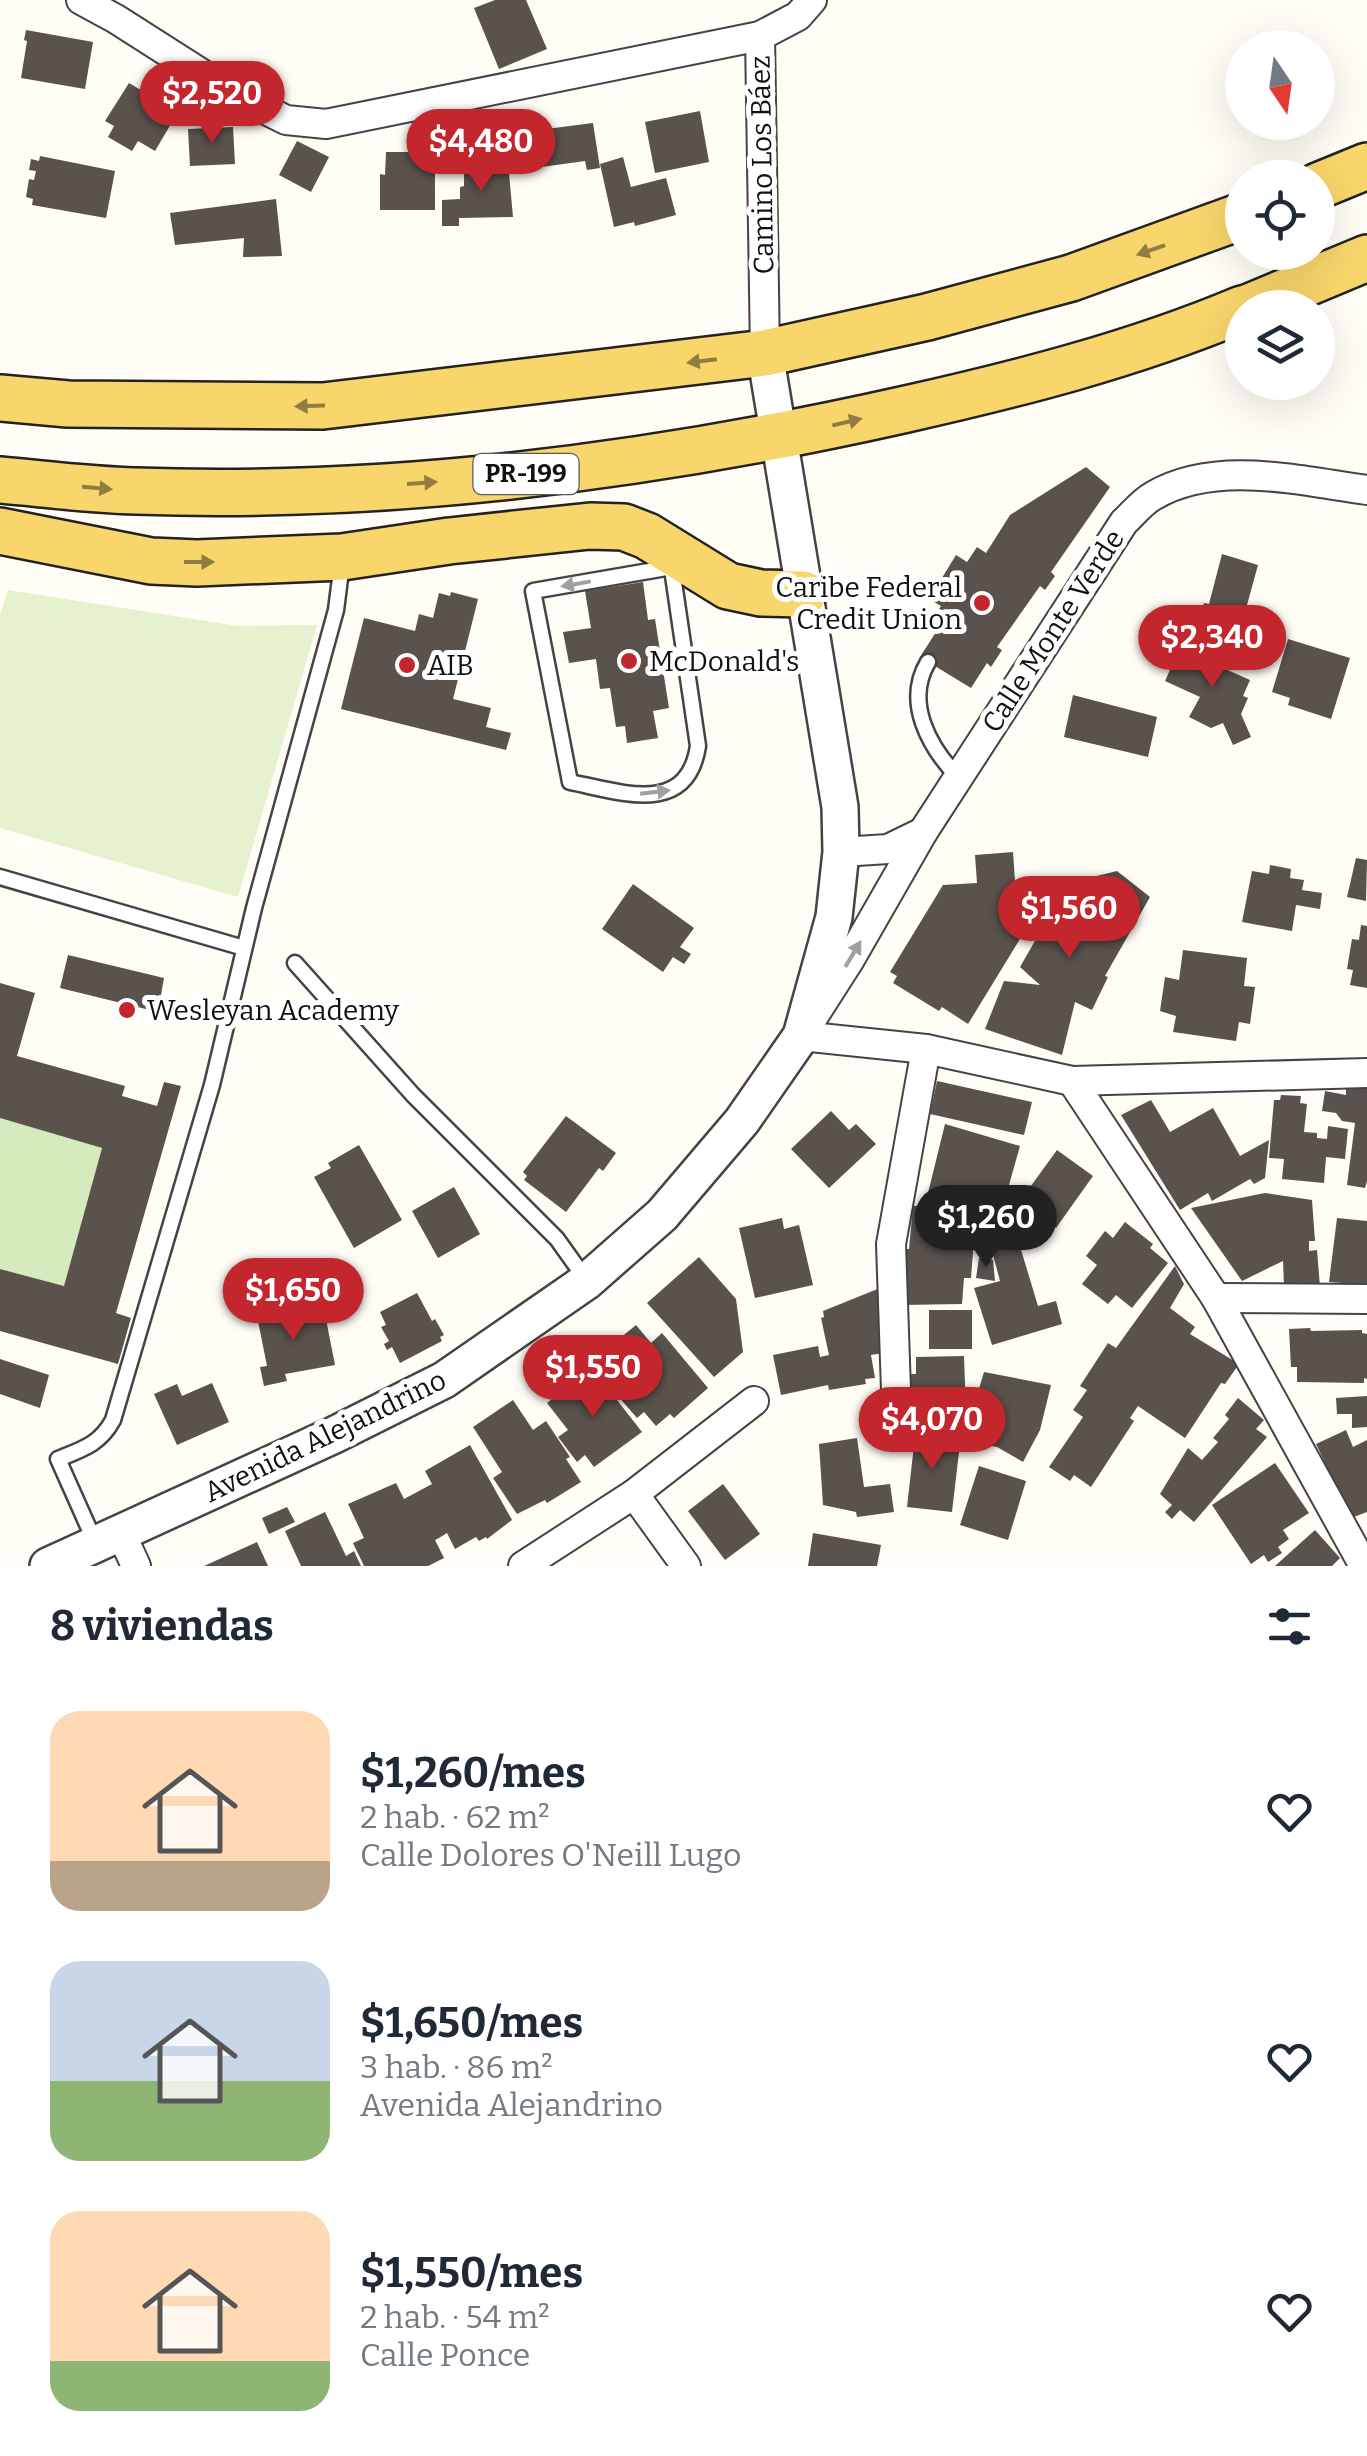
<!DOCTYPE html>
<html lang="es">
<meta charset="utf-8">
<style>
:root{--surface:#fff;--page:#f2f2f3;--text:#1f2937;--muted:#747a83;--accent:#c4262e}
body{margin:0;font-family:Bitter,serif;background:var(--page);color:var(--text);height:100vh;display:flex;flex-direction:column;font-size:38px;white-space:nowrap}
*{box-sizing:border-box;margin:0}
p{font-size:32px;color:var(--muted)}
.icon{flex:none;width:55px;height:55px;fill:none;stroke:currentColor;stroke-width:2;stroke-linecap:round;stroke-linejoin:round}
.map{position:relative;height:1566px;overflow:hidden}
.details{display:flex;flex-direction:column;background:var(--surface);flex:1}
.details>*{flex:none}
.needle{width:65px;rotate:167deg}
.controls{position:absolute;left:1225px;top:30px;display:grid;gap:20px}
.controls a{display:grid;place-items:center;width:110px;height:110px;border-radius:50%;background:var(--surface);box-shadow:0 10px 40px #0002;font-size:50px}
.price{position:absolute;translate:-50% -85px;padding:0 22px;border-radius:35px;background:var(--accent);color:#fff;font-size:32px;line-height:65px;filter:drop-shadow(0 2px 5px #0008)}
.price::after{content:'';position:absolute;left:50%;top:60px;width:30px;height:22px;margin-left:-15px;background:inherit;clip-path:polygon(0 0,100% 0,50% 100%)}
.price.on{background:#222;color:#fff}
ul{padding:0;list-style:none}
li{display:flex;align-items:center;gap:30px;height:250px;padding:0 50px}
li span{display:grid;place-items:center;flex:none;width:280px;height:200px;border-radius:30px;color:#555}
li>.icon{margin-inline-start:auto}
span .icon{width:120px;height:120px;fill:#fffc;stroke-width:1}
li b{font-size:42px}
h2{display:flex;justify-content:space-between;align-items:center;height:120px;padding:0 50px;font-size:42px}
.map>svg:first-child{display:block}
.green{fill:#d5ebbd}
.pitch{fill:#e6f2cf}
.building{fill:#5a524d}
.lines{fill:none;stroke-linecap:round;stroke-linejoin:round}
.service-casing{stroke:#444;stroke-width:19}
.minor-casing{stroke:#444;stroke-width:32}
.tertiary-casing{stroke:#444;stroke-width:40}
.primary-casing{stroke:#222;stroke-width:50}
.service{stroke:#fff;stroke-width:14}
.minor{stroke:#fff;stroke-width:28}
.tertiary{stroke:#fff;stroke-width:35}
.primary{stroke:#f9d66b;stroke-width:45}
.oneway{fill:#917d42}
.oneway2{fill:#a0a0a0}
.poi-dot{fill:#c4262e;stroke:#fff;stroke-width:4}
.labels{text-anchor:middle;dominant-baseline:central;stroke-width:10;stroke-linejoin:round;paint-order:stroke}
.shield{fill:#fff;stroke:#585858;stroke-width:2.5}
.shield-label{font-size:25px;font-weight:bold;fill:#111}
.street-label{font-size:28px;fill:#111;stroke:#fff}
.poi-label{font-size:28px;fill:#111;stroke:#fff;text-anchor:start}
</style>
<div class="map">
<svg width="1367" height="1566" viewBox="0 0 1367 1566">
<rect width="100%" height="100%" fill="#fffdf5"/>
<!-- green -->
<path class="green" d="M 0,1118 L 102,1148 L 64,1286 L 0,1269 Z"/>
<!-- pitch -->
<path class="pitch" d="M 8,590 L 238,626 L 317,625 L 238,897 L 0,828 L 0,614 Z"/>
<!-- building -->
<g class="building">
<path d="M 495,0 L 526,0 L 547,49 L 499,69 L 474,8 Z"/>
<path d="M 26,30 L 93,42 L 85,89 L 21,78 L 27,41 L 24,40 Z"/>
<path d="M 129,83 L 178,112 L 155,151 L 138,141 L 132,151 L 108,137 L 114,126 L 105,121 Z"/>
<path d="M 700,111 L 709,162 L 655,173 L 645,122 Z"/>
<path d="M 593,123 L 600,168 L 587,170 L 585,161 L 520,170 L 515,133 Z"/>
<path d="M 233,127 L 235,164 L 190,166 L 188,129 Z"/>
<path d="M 297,141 L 329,157 L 311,192 L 279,175 Z"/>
<path d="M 386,152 L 435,152 L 435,210 L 380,210 L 380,174 L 385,175 Z"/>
<path d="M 40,156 L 115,171 L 106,218 L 32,205 L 33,199 L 26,197 L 29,179 L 34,180 L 36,171 L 29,170 L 31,159 L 39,161 Z"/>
<path d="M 623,157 L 631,187 L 666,178 L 676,215 L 635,226 L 634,222 L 614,227 L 600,164 Z"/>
<path d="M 508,162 L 513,217 L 459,218 L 459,226 L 442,226 L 442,200 L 460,199 L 460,187 L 464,186 L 464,163 Z"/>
<path d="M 276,199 L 282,256 L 243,257 L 244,238 L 175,245 L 170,213 Z"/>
<path d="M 1086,467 L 1110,487 L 1051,572 L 1055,576 L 1045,590 L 1040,586 L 997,647 L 1002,650 L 991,667 L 987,663 L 971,688 L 920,657 L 943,621 L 935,616 L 941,606 L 929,599 L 956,555 L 967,562 L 977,547 L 986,553 L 1010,515 Z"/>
<path d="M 1222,554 L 1258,565 L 1239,634 L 1198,623 L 1204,603 L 1209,604 Z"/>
<path d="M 643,582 L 648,620 L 655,619 L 669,708 L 653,711 L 658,738 L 627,743 L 625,726 L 616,727 L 610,688 L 600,689 L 596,659 L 569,663 L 563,632 L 591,628 L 585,591 Z"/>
<path d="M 451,592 L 478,599 L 453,699 L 491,708 L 486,727 L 511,733 L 506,750 L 341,709 L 364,618 L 415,631 L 419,614 L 433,618 L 439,593 L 450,596 Z"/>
<path d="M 1288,639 L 1350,658 L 1331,719 L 1288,705 L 1290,698 L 1272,692 Z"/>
<path d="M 1183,641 L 1225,659 L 1221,667 L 1250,680 L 1243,696 L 1248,698 L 1241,714 L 1251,737 L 1233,745 L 1223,723 L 1211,728 L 1189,717 L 1200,697 L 1165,681 Z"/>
<path d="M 1073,695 L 1157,717 L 1148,757 L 1064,737 Z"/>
<path d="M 1013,852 L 1015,881 L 1058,877 L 968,1024 L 942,1007 L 939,1011 L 893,983 L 897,976 L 890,972 L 943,885 L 977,883 L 975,855 Z"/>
<path d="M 1356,858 L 1367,860 L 1366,901 L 1347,897 Z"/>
<path d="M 1270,865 L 1291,869 L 1290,878 L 1304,880 L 1302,890 L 1322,893 L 1320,909 L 1296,905 L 1292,931 L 1242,922 L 1252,871 L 1269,874 Z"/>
<path d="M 1117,871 L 1150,897 L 1105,976 L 1108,977 L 1092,1010 L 1075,1002 L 1062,1055 L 985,1029 L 1004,981 L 1040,985 L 1020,967 L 1068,883 Z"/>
<path d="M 633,884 L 694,928 L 680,947 L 691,954 L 684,964 L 673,957 L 663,972 L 602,929 Z"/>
<path d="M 1361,925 L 1367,926 L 1367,988 L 1350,985 L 1353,970 L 1347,969 L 1352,939 L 1359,940 Z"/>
<path d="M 1183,950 L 1247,958 L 1244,986 L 1255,987 L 1250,1024 L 1239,1022 L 1236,1041 L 1173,1032 L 1176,1016 L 1160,1011 L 1165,977 L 1179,980 Z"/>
<path d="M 68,955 L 164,978 L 158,1012 L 60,988 Z"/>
<path d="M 0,983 L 35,993 L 17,1056 L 125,1086 L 122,1096 L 157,1106 L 164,1082 L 181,1086 L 116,1313 L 131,1318 L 118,1364 L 0,1331 L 0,1269 L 64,1286 L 102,1148 L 0,1118 Z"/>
<path d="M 937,1081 L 1032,1102 L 1024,1135 L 930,1114 Z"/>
<path d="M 1367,1088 L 1367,1181 L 1365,1188 L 1347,1185 L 1355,1123 L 1342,1121 L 1336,1113 L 1322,1111 L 1325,1091 L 1346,1095 L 1346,1089 Z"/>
<path d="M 1281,1095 L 1301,1096 L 1300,1103 L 1307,1104 L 1304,1132 L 1317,1133 L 1317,1138 L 1327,1139 L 1328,1126 L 1348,1129 L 1345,1159 L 1326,1157 L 1324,1183 L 1282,1179 L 1284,1159 L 1269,1158 L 1274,1100 L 1280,1100 Z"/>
<path d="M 1151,1100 L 1170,1132 L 1213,1108 L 1240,1156 L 1269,1140 L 1265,1178 L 1254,1184 L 1250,1179 L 1212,1201 L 1208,1193 L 1180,1210 L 1121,1115 Z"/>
<path d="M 831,1111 L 849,1130 L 856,1124 L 876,1144 L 829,1188 L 791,1149 Z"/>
<path d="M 566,1116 L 616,1153 L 603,1171 L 599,1168 L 566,1212 L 524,1180 L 527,1176 L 523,1172 Z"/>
<path d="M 945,1124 L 1020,1146 L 1007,1192 L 985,1185 L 978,1208 L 927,1197 Z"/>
<path d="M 359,1145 L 402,1220 L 354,1248 L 314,1177 L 331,1168 L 328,1163 Z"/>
<path d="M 1057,1150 L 1093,1176 L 1056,1228 L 1020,1201 Z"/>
<path d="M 454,1187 L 480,1234 L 438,1258 L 412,1211 Z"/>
<path d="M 1265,1193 L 1312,1200 L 1315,1241 L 1309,1241 L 1309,1251 L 1317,1250 L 1320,1287 L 1284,1286 L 1283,1261 L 1242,1281 L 1191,1208 Z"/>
<path d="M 948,1205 L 949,1231 L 960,1232 L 960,1239 L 974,1239 L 971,1278 L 964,1278 L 962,1304 L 902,1305 L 901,1249 L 909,1249 L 913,1206 Z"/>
<path d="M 782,1218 L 784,1229 L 799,1225 L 813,1285 L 755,1298 L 739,1228 Z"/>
<path d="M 1337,1218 L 1367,1221 L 1367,1285 L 1329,1282 Z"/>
<path d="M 1125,1222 L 1153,1244 L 1150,1248 L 1168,1263 L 1132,1308 L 1116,1295 L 1108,1304 L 1082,1284 L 1097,1265 L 1086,1256 L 1105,1231 L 1113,1238 Z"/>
<path d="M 1019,1243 L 1038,1306 L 1056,1301 L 1062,1324 L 992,1345 L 974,1288 L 1000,1281 L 992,1251 Z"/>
<path d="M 699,1257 L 736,1299 L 743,1352 L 714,1377 L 647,1303 Z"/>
<path d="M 979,1258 L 993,1260 L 995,1281 L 976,1278 Z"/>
<path d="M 1175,1266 L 1184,1284 L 1170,1308 L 1195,1327 L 1190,1334 L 1239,1364 L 1225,1384 L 1221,1383 L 1185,1438 L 1138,1406 L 1130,1418 L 1134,1421 L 1091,1487 L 1074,1475 L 1070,1481 L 1049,1467 L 1083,1417 L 1073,1410 L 1087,1390 L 1080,1386 L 1108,1343 L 1116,1348 Z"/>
<path d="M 880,1288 L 890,1352 L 871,1355 L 875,1378 L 865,1379 L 866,1384 L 829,1390 L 828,1385 L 781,1395 L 773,1355 L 818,1346 L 820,1357 L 829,1355 L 821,1318 L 824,1317 L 823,1311 Z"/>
<path d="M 417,1293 L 432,1321 L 435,1319 L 444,1335 L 440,1337 L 442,1341 L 400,1363 L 392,1347 L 387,1350 L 384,1344 L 389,1341 L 381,1327 L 386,1325 L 380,1312 Z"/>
<path d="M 273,1303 L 276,1318 L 324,1309 L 335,1365 L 285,1374 L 287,1381 L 264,1386 L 260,1367 L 267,1366 L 255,1306 Z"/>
<rect x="929" y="1310" width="43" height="39"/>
<path d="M 636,1325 L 651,1343 L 662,1333 L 708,1388 L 674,1418 L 670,1414 L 656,1426 L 644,1412 L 637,1418 L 617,1395 L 624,1388 L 597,1357 Z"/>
<path d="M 1310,1328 L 1311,1331 L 1362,1330 L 1362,1333 L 1367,1334 L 1367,1379 L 1364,1378 L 1364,1383 L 1297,1382 L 1297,1367 L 1291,1367 L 1289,1329 Z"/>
<path d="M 964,1356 L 966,1411 L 909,1413 L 907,1374 L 916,1374 L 916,1357 Z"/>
<path d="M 0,1359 L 49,1375 L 40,1408 L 0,1394 Z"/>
<path d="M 592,1368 L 642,1432 L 594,1467 L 585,1455 L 577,1462 L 558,1437 L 568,1430 L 547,1403 Z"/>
<path d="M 984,1372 L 1051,1385 L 1040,1430 L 1023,1462 L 997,1447 L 969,1442 L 978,1413 L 972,1412 Z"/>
<path d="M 212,1383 L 229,1422 L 177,1445 L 154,1394 L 177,1384 L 182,1396 Z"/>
<path d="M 1367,1396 L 1367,1427 L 1352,1428 L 1352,1414 L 1337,1414 L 1336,1398 Z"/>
<path d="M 1238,1398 L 1264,1420 L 1256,1429 L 1267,1437 L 1194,1522 L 1180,1510 L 1172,1519 L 1165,1512 L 1172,1505 L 1160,1494 L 1188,1448 L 1202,1460 L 1218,1442 L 1213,1438 L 1229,1419 L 1225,1415 Z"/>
<path d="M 513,1400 L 533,1430 L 546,1421 L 570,1457 L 566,1459 L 581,1482 L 547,1503 L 545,1500 L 517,1514 L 493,1478 L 502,1472 L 473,1427 Z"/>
<path d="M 916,1427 L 947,1430 L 945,1451 L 959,1452 L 952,1512 L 907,1507 Z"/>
<path d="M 1346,1430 L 1353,1447 L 1367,1440 L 1367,1512 L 1351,1518 L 1316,1444 Z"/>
<path d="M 857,1438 L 864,1487 L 890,1484 L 894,1512 L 857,1517 L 856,1512 L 823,1505 L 819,1444 Z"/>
<path d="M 470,1445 L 512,1520 L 487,1539 L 486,1537 L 479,1541 L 476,1537 L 455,1549 L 447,1533 L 439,1538 L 435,1540 L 444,1558 L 428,1566 L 364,1566 L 353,1543 L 364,1538 L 348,1504 L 396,1483 L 404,1499 L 432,1484 L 425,1471 Z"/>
<path d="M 1275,1463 L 1309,1513 L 1283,1530 L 1289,1539 L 1278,1547 L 1282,1553 L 1268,1562 L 1264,1555 L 1251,1564 L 1212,1505 Z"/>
<path d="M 979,1466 L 1026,1481 L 1008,1540 L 960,1525 Z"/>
<path d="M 723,1484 L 760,1534 L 725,1560 L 688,1511 Z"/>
<path d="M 287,1507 L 295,1522 L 269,1534 L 262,1518 Z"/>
<path d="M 325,1512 L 346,1556 L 354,1551 L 361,1566 L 301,1566 L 285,1531 Z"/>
<path d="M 1315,1530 L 1340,1558 L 1332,1566 L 1275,1566 Z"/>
<path d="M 813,1533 L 881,1545 L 877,1566 L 808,1566 Z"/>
<path d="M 257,1542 L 268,1566 L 204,1566 Z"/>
</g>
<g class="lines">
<defs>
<g id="service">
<path d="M 671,562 L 698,746 C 687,817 621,792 570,782 L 533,591 L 672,567"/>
<path d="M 928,662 C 904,702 929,747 958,777"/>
<path d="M 0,877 L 244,948"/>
<path d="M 295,963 L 413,1095 L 557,1239 L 587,1281"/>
<path d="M 95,1542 L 58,1459 C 83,1449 100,1444 113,1420 L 212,1085 L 254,908 L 336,610 L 342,563"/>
</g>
<g id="minor">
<path d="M 81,0 L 116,19 L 232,93 L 286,120 L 326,124 L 760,36 L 798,16 L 812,0"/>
<path d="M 760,36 L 765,353"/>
<path d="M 923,832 L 849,961 L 801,1036 L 926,1049 L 1072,1081 L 1367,1073"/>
<path d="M 841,852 L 888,849 L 923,832 L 1124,522 C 1133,514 1142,502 1153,496 C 1215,459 1300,481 1367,490"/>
<path d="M 1072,1081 L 1216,1298 L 1364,1566"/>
<path d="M 1216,1298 L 1367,1299"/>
<path d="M 897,1420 L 891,1244 L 926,1049"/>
<path d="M 634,1494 L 686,1566"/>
<path d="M 121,1533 L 136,1566"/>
<path d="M 523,1566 L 634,1494 L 754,1401"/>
</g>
<path id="tertiary" d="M 48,1566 L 334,1435 L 444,1380 L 587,1281 L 662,1215 L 742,1121 L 801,1036 L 834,917 L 841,852 L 840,807 L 765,353"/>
<g id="primary">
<path d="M 1318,186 L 1367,166"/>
<path d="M 1247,308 L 1367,258"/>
<path d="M 0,398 L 68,404 L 323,406 L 765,353 L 927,317 L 1071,278 L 1242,216"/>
<path d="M 0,480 C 45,484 91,490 136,491 C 392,500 652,466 902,410 C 1018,384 1132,355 1242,309"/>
<path d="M 0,531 L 151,561 L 197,563 L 342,557 L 449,541 L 590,526 L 624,527 L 647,536 L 728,586 L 761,593 L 803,594"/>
</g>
</defs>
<!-- service casing -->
<use href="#service" class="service-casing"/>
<!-- minor casing -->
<use href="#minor" class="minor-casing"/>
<!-- tertiary casing -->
<use href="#tertiary" class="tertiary-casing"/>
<!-- primary casing -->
<use href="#primary" class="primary-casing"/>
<!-- service -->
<use href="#service" class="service"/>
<!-- minor -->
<use href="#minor" class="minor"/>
<!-- tertiary -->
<use href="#tertiary" class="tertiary"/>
<!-- primary -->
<use href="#primary" class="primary"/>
</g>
<!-- one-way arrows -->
<defs><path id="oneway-solid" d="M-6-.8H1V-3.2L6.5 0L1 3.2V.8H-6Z" transform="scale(2.5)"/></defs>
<g class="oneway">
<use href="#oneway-solid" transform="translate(1151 250) rotate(161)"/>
<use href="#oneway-solid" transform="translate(702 361) rotate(173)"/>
<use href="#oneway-solid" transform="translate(310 406) rotate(178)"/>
<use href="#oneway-solid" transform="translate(847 422) rotate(-13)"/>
<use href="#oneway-solid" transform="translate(422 483) rotate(-4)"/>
<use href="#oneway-solid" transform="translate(97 488) rotate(5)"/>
<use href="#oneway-solid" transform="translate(199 562)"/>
</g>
<g class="oneway2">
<use href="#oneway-solid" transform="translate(576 584) rotate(170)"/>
<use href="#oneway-solid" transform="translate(655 792) rotate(-7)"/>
<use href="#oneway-solid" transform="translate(853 954) rotate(-59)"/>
</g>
<!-- markers -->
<g class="poi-dot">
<circle cx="982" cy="603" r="10"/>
<circle cx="629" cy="661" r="10"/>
<circle cx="407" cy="665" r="10"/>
<circle cx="127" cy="1010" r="10"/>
</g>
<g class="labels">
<!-- shield labels -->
<rect class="shield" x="473.5" y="454" width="105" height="40" rx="8"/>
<g class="shield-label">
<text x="526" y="474">PR-199</text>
</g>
<!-- street labels -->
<g class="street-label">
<text transform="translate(762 165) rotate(-91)">Camino Los Báez</text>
<text transform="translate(1053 631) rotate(-57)">Calle Monte Verde</text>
<text transform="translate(325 1436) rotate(-26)">Avenida Alejandrino</text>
</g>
<!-- poi labels -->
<g class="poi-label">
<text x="962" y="587" text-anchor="end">Caribe Federal<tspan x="962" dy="32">Credit Union</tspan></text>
<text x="649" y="661">McDonald's</text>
<text x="427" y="665">AIB</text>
<text x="147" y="1010">Wesleyan Academy</text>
</g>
</g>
</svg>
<div class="controls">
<a><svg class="needle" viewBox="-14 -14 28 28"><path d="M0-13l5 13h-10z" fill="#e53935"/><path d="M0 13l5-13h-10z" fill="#747a83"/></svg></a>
<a><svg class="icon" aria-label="locate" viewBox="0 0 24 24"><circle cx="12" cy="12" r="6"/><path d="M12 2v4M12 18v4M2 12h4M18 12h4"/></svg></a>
<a><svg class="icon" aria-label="layers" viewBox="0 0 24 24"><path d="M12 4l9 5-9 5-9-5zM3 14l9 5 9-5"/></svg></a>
</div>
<b class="price" style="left:212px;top:146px">$2,520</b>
<b class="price" style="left:481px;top:194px">$4,480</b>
<b class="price" style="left:1212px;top:690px">$2,340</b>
<b class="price" style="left:1069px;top:961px">$1,560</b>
<b class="price on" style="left:986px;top:1270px">$1,260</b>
<b class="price" style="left:293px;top:1343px">$1,650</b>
<b class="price" style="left:593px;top:1420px">$1,550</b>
<b class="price" style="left:932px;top:1472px">$4,070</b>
</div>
<section class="details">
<h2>8 viviendas<svg class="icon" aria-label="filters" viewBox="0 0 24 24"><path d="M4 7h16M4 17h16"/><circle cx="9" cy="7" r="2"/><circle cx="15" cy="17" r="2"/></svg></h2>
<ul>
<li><span style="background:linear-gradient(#ffd9b3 75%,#b9a48a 0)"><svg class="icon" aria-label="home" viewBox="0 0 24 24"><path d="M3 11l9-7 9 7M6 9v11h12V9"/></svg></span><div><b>$1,260/mes</b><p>2 hab. · 62 m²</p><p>Calle Dolores O'Neill Lugo</p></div><svg class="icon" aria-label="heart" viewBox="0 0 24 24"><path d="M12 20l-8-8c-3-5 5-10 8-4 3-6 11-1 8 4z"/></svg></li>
<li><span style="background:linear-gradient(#c9d6e8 60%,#8fb573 0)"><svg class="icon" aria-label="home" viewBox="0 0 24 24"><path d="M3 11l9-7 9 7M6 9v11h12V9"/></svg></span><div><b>$1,650/mes</b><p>3 hab. · 86 m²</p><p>Avenida Alejandrino</p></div><svg class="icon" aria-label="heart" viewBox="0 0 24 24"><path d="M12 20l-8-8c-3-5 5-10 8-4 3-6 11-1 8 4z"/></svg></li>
<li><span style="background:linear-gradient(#ffd9b3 75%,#8fb573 0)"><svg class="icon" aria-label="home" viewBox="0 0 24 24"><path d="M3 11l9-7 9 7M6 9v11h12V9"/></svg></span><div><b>$1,550/mes</b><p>2 hab. · 54 m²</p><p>Calle Ponce</p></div><svg class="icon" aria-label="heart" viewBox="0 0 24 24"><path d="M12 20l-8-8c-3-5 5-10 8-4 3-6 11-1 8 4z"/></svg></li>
</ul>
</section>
